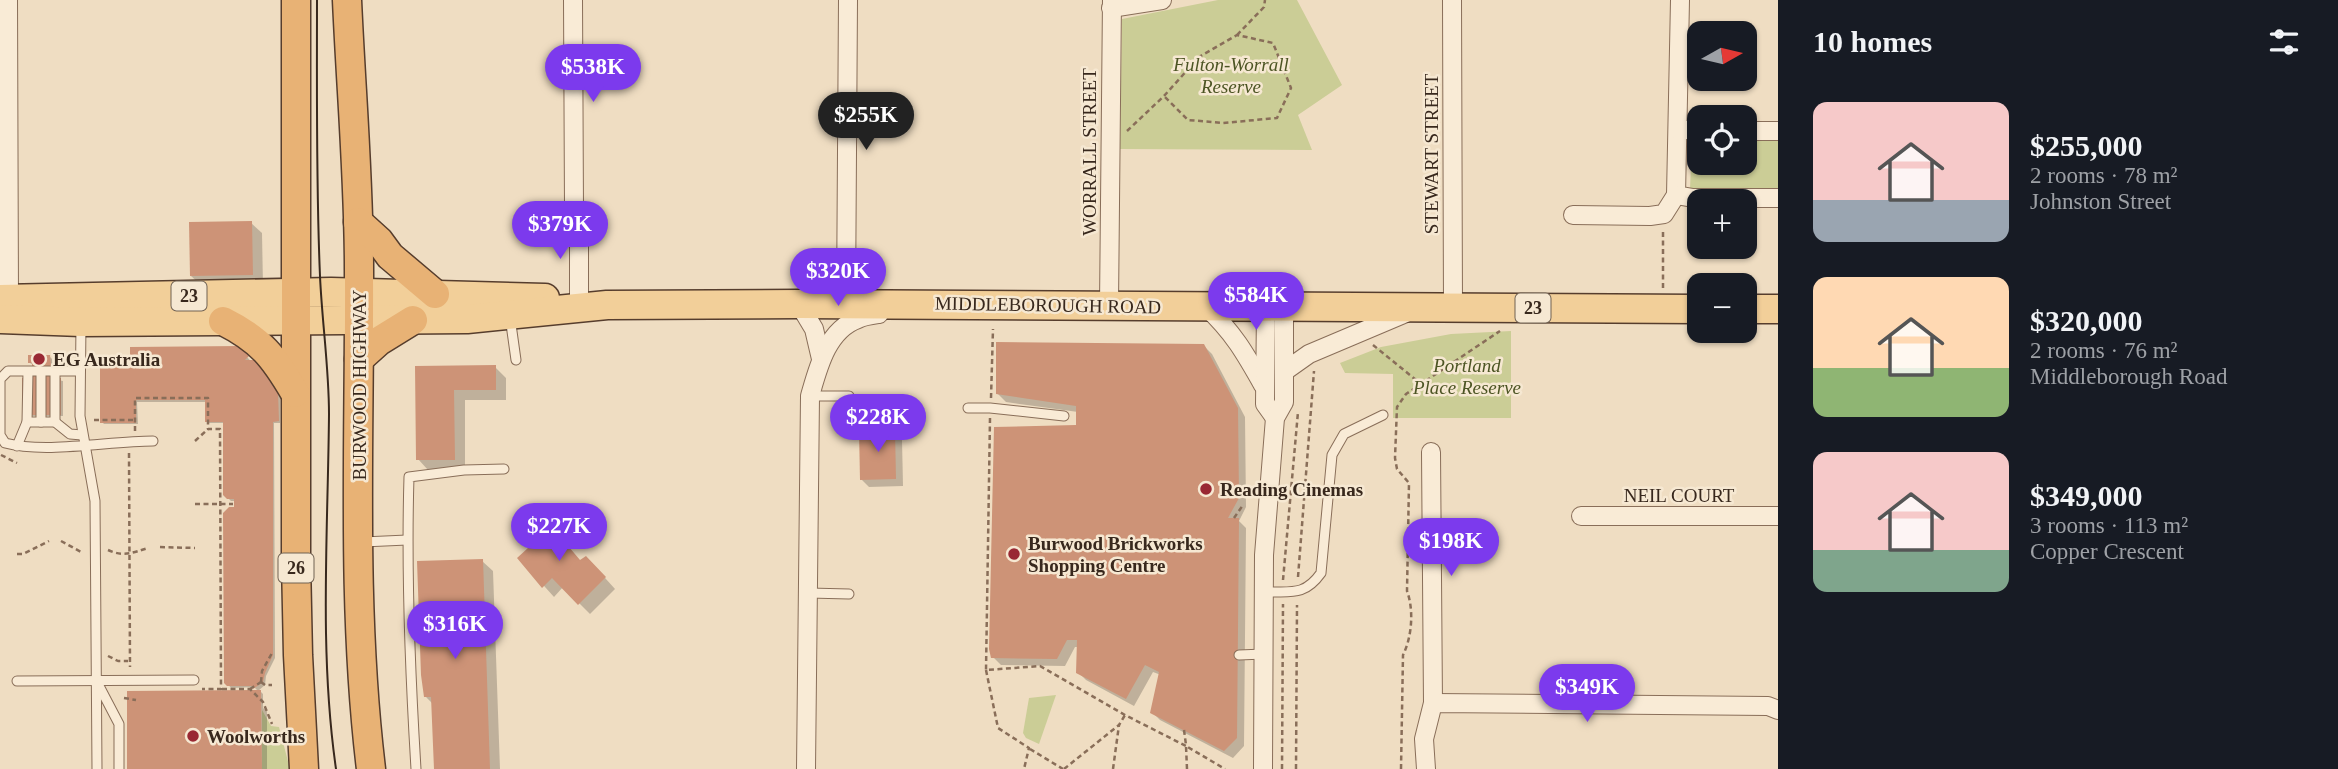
<!DOCTYPE html>
<meta charset="utf-8">
<style>
:root{--surface:#171b24;--page:#242831;--text:#f1f3f6;--muted:#9ea1a6;--accent:#7c3aed}
body{margin:0;font-family:"Times New Roman",serif;background:var(--page);color:var(--text);height:100vh;display:flex;flex-direction:column;font-size:26px;white-space:nowrap}
*{box-sizing:border-box;margin:0}
p{font-size:23px;color:var(--muted)}
.icon{flex:none;width:38px;height:38px;fill:none;stroke:currentColor;stroke-width:2;stroke-linecap:round;stroke-linejoin:round}
.map{position:relative;flex:1;overflow:hidden}
.panel{display:flex;flex-direction:column;background:var(--surface);width:560px}
.panel>*{flex:none}
.needle{width:46px;rotate:82deg}
.buttons{position:absolute;left:1687px;top:21px;display:grid;gap:14px}
.buttons a{display:grid;place-items:center;width:70px;height:70px;border-radius:14px;background:var(--surface);box-shadow:0 2px 5px #0004;font-size:35px}
.price{position:absolute;translate:-50% -60px;padding:0 16px;border-radius:24px;background:var(--accent);color:#fff;font-size:23px;line-height:46px;filter:drop-shadow(0 2px 4px #0008)}
.price::after{content:'';position:absolute;left:50%;top:42px;width:21px;height:16px;margin-left:-10px;background:inherit;clip-path:polygon(0 0,100% 0,50% 100%)}
.price.selected{background:#222;color:#fff}
ul{padding:0;list-style:none}
li{display:flex;align-items:center;gap:21px;height:175px;padding:0 35px}
li span{display:grid;place-items:center;flex:none;width:196px;height:140px;border-radius:14px;color:#555}
li>.icon{margin-inline-start:auto}
span .icon{width:84px;height:84px;fill:#fffc;stroke-width:1}
li b{font-size:30px}
h2{display:flex;justify-content:space-between;align-items:center;height:84px;padding:0 35px;font-size:30px}
main{display:flex;flex:1;min-height:0}
.map>svg:first-child{display:block}
.green{fill:#cbcd96}
.shadow{fill:#0003}
.building{fill:#cd9377}
.lines{fill:none;stroke-linecap:round;stroke-linejoin:round}
.service-casing{stroke:#896e59;stroke-width:11}
.minor-casing{stroke:#896e59;stroke-width:20}
.primary-casing{stroke:#563d2d;stroke-width:31}
.trunk-casing{stroke:#563d2d;stroke-width:31}
.path{stroke:#896e59;stroke-width:2.5;stroke-dasharray:5 3.5;stroke-linecap:butt}
.service{stroke:#f9ebd6;stroke-width:9}
.minor{stroke:#f9ebd6;stroke-width:18}
.primary{stroke:#f2cf99;stroke-width:28}
.trunk{stroke:#e8b275;stroke-width:28}
.tram{stroke:#38281d;stroke-width:2}
.poi-dot{fill:#992833;stroke:#f6e8d2;stroke-width:2.5}
.labels{text-anchor:middle;dominant-baseline:central;stroke-width:5;stroke-linejoin:round;paint-order:stroke}
.shield{fill:#f6e8d2;stroke:#716253;stroke-width:2}
.shield-label{font-size:18px;font-weight:bold;fill:#38281d}
.park-label{font-size:19px;font-style:italic;fill:#4d5524;stroke:#f6e8d2}
.street-label{font-size:19px;fill:#38281d;stroke:#f6e8d2}
.poi-label{font-size:19px;font-weight:bold;fill:#38281d;stroke:#f6e8d2;text-anchor:start}
</style>
<main>
<div class="map">
<svg width="1778" height="769" viewBox="0 0 1778 769">
<rect width="100%" height="100%" fill="#efddc2"/>
<!-- green -->
<g class="green">
<path d="M 1218,0 L 1297,0 L 1342,85 L 1298,115 L 1312,150 L 1120,149 L 1122,19 Z"/>
<path d="M 1692,139 L 1699,139 L 1699,163 L 1745,163 L 1745,139 L 1778,140 L 1778,190 L 1690,190 Z"/>
<path d="M 1511,331 L 1511,418 L 1393,418 L 1393,374 L 1345,373 L 1340,363 L 1381,347 L 1451,334 Z"/>
<path d="M 1056,695 L 1039,744 L 1026,738 L 1023,733 L 1029,698 Z"/>
<path d="M 262,710 L 271,726 L 279,727 L 290,769 L 262,769 Z"/>
</g>
<!-- shadow -->
<g class="shadow">
<path d="M 251,223 L 262,233 L 263,286 L 202,286 L 191,276 Z"/>
<path d="M 1203,345 L 1212,354 L 1245,417 L 1246,507 L 1239,521 L 1246,528 L 1244,746 L 1233,758 L 1160,720 L 1152,712 L 1161,675 L 1153,672 L 1134,706 L 1086,680 L 1078,672 L 1078,647 L 1075,647 L 1065,666 L 1001,665 L 993,657 L 1078,426 L 1078,412 L 1006,402 L 998,394 Z"/>
<path d="M 239,348 L 275,388 L 280,396 L 280,423 L 274,423 L 275,658 L 266,676 L 265,685 L 258,691 L 254,687 L 231,688 L 226,682 L 236,501 L 231,501 L 225,495 L 225,423 L 209,423 L 207,421 L 207,402 L 137,402 L 138,424 L 104,424 L 102,422 L 129,357 Z"/>
<path d="M 50,357 L 52,359 L 53,379 L 63,381 L 63,416 L 26,416 L 33,365 L 30,363 Z"/>
<path d="M 417,367 L 495,367 L 506,378 L 506,400 L 465,400 L 465,470 L 428,470 L 418,459 Z"/>
<path d="M 894,431 L 902,439 L 903,486 L 869,487 L 861,479 Z"/>
<path d="M 519,558 L 597,569 L 615,589 L 590,614 L 563,587 L 554,597 Z"/>
<path d="M 482,561 L 493,571 L 500,769 L 436,769 L 433,704 L 426,697 Z"/>
<path d="M 261,692 L 263,694 L 263,708 L 267,711 L 267,769 L 129,769 Z"/>
</g>
<!-- building -->
<g class="building">
<path d="M 252,221 L 253,275 L 190,276 L 189,222 Z"/>
<path d="M 996,342 L 1204,344 L 1238,408 L 1239,498 L 1228,518 L 1239,518 L 1237,738 L 1224,751 L 1150,713 L 1159,672 L 1145,665 L 1126,699 L 1076,673 L 1077,640 L 1067,640 L 1057,659 L 991,658 L 989,649 L 994,427 L 1076,425 L 1076,406 L 996,394 Z"/>
<path d="M 240,346 L 249,356 L 245,360 L 260,360 L 278,392 L 279,421 L 273,422 L 273,655 L 265,673 L 263,682 L 253,689 L 253,686 L 227,686 L 224,683 L 223,513 L 229,507 L 234,507 L 234,499 L 227,499 L 223,495 L 223,422 L 205,422 L 205,400 L 136,400 L 136,423 L 100,423 L 100,356 L 130,356 L 130,347 Z"/>
<path d="M 28,355 L 50,355 L 52,378 L 61,378 L 61,415 L 22,415 L 22,378 L 32,378 L 32,363 L 28,363 Z"/>
<path d="M 496,365 L 496,390 L 454,390 L 455,460 L 416,460 L 415,366 Z"/>
<path d="M 895,429 L 896,479 L 860,480 L 859,430 Z"/>
<path d="M 541,514 L 580,560 L 586,556 L 606,577 L 578,605 L 552,578 L 542,588 L 517,558 L 539,538 L 533,531 L 534,529 L 531,524 Z"/>
<path d="M 483,559 L 490,769 L 434,769 L 431,697 L 424,697 L 421,675 L 417,561 Z"/>
<path d="M 261,690 L 262,769 L 127,769 L 127,691 Z"/>
</g>
<g class="lines">
<defs>
<g id="service">
<path d="M 510,317 L 516,360"/>
<path d="M 81,324 L 80,416 L 95,501 L 97,769"/>
<path d="M 80,371 L 8,371 L 0,379 L 0,435 L 5,443 C 46,454 109,441 153,441"/>
<path d="M 55,372 L 55,422"/>
<path d="M 810,396 L 849,396"/>
<path d="M 968,408 L 990,408 L 1064,416"/>
<path d="M 27,422 L 55,422 L 70,434 L 82,435"/>
<path d="M 41,422 L 41,372"/>
<path d="M 17,446 L 27,422 L 28,372"/>
<path d="M 363,542 L 407,540"/>
<path d="M 1264,592 C 1290,591 1304,597 1321,573 L 1332,455 L 1344,434 L 1383,415"/>
<path d="M 809,593 L 849,594"/>
<path d="M 1239,655 L 1264,654"/>
<path d="M 17,681 L 194,680"/>
<path d="M 97,682 L 119,724 L 119,769"/>
<path d="M 416,769 C 410,671 406,574 409,477 L 464,470 L 504,469"/>
</g>
<g id="minor">
<path d="M 8,0 L 9,299"/>
<path d="M 573,0 L 574,208 L 579,215 L 579,301"/>
<path d="M 1452,0 L 1453,307"/>
<path d="M 1680,0 L 1676,195 L 1693,198 L 1778,198"/>
<path d="M 1111,8 L 1162,0"/>
<path d="M 1678,130 L 1699,130"/>
<path d="M 1745,131 L 1778,131"/>
<path d="M 1573,215 L 1650,216 L 1664,214 L 1676,195"/>
<path d="M 799,304 L 814,329 L 821,359"/>
<path d="M 846,304 L 848,0"/>
<path d="M 1109,305 L 1112,0"/>
<path d="M 1206,307 C 1233,332 1245,353 1263,385"/>
<path d="M 1266,308 L 1265,404 L 1275,418"/>
<path d="M 1285,371 L 1309,354 L 1406,313"/>
<path d="M 1431,452 L 1433,703"/>
<path d="M 1581,516 L 1778,516"/>
<path d="M 806,769 L 810,396 C 818,368 827,330 858,319 C 864,316 872,315 879,314"/>
<path d="M 1263,769 L 1264,555 L 1275,418 L 1284,402 L 1284,307"/>
<path d="M 1426,769 L 1424,739 L 1433,703 L 1768,706 L 1778,710"/>
</g>
<g id="primary">
<path d="M 0,299 L 331,292 L 545,298"/>
<path d="M 1745,309 L 1778,309"/>
<path d="M 0,319 L 81,322 L 467,319 L 607,305 L 799,304 L 1699,309"/>
</g>
<g id="trunk">
<path d="M 296,0 L 296,562 L 298,655 L 304,769"/>
<path d="M 347,0 C 351,90 359,180 359,270 C 360,436 351,604 371,769"/>
<path d="M 358,222 L 379,241 L 390,256 L 435,294"/>
<path d="M 223,321 C 261,340 274,357 295,393"/>
<path d="M 359,359 L 379,341 L 413,320"/>
</g>
</defs>
<!-- service casing -->
<use href="#service" class="service-casing"/>
<!-- minor casing -->
<use href="#minor" class="minor-casing"/>
<!-- primary casing -->
<use href="#primary" class="primary-casing"/>
<!-- trunk casing -->
<use href="#trunk" class="trunk-casing"/>
<!-- path -->
<g class="path">
<path d="M 1237,35 L 1264,7 L 1265,0"/>
<path d="M 1127,131 L 1164,96 L 1199,57 L 1237,35 L 1273,43 L 1291,88 L 1277,118 L 1223,123 L 1188,120 L 1164,96"/>
<path d="M 1663,288 L 1663,232"/>
<path d="M 1373,345 L 1421,384"/>
<path d="M 991,398 L 993,329"/>
<path d="M 990,418 L 986,670 L 1040,666 L 1125,715 L 1186,746"/>
<path d="M 94,420 L 135,420"/>
<path d="M 135,431 L 135,398 L 208,398 L 208,429 L 220,429 L 221,689 L 202,689"/>
<path d="M 195,441 L 208,429"/>
<path d="M 129,453 L 130,667"/>
<path d="M 1,455 L 17,463"/>
<path d="M 195,504 L 233,504"/>
<path d="M 1234,518 L 1243,505"/>
<path d="M 61,541 L 83,553"/>
<path d="M 160,547 L 195,548"/>
<path d="M 108,550 C 123,557 132,553 148,548"/>
<path d="M 17,554 L 23,554 L 49,541"/>
<path d="M 1298,577 L 1314,371"/>
<path d="M 1283,580 L 1298,412"/>
<path d="M 108,656 L 118,661 L 128,661"/>
<path d="M 986,670 L 998,728 L 1029,748 L 1024,769"/>
<path d="M 261,682 L 262,671 L 272,653"/>
<path d="M 261,682 L 265,685 L 272,685"/>
<path d="M 222,689 L 250,689 L 263,702 L 272,724"/>
<path d="M 250,689 L 261,682"/>
<path d="M 124,698 L 136,700"/>
<path d="M 1184,730 L 1186,745"/>
<path d="M 1030,749 L 1063,769"/>
<path d="M 1064,769 L 1119,725 L 1125,715"/>
<path d="M 1113,769 L 1119,725"/>
<path d="M 1187,769 L 1186,746 L 1225,769"/>
<path d="M 1282,769 L 1283,604"/>
<path d="M 1296,769 L 1297,605"/>
<path d="M 1401,769 L 1403,655 C 1412,637 1414,610 1407,591 L 1409,483 L 1397,469 L 1395,458 L 1397,407 L 1406,394 L 1500,331"/>
</g>
<!-- service -->
<use href="#service" class="service"/>
<!-- minor -->
<use href="#minor" class="minor"/>
<!-- primary -->
<use href="#primary" class="primary"/>
<!-- trunk -->
<use href="#trunk" class="trunk"/>
<!-- tram -->
<path class="tram" d="M 317,0 C 317,92 316,184 320,276 C 322,322 329,368 329,414 C 328,532 319,651 336,769"/>
</g>
<!-- markers -->
<g class="poi-dot">
<circle cx="39" cy="359" r="7"/>
<circle cx="1206" cy="489" r="7"/>
<circle cx="1014" cy="554" r="7"/>
<circle cx="193" cy="736" r="7"/>
</g>
<g class="labels">
<!-- shield labels -->
<g class="shield">
<rect x="171.5" y="281.5" width="35" height="29" rx="5"/>
<rect x="1515.5" y="293.5" width="35" height="29" rx="5"/>
<rect x="278.5" y="553.5" width="35" height="29" rx="5"/>
</g>
<g class="shield-label">
<text x="189" y="296">23</text>
<text x="1533" y="308">23</text>
<text x="296" y="568">26</text>
</g>
<!-- park labels -->
<g class="park-label">
<text x="1231" y="64">Fulton-Worrall<tspan x="1231" dy="22">Reserve</tspan></text>
<text x="1467" y="365">Portland<tspan x="1467" dy="22">Place Reserve</tspan></text>
</g>
<!-- street labels -->
<g class="street-label">
<text transform="translate(1089 152) rotate(-90)">WORRALL STREET</text>
<text transform="translate(1431 154) rotate(-90)">STEWART STREET</text>
<text transform="translate(1048 305) rotate(1)">MIDDLEBOROUGH ROAD</text>
<text transform="translate(359 385) rotate(-90)">BURWOOD HIGHWAY</text>
<text x="1679" y="495">NEIL COURT</text>
</g>
<!-- poi labels -->
<g class="poi-label">
<text x="53" y="359">EG Australia</text>
<text x="1220" y="489">Reading Cinemas</text>
<text x="1028" y="543">Burwood Brickworks<tspan x="1028" dy="22">Shopping Centre</tspan></text>
<text x="207" y="736">Woolworths</text>
</g>
</g>
</svg>
<div class="buttons">
<a><svg class="needle" viewBox="-14 -14 28 28"><path d="M0-13l5 13h-10z" fill="#e53935"/><path d="M0 13l5-13h-10z" fill="#9ea1a6"/></svg></a>
<a><svg class="icon" aria-label="locate" viewBox="0 0 24 24"><circle cx="12" cy="12" r="6"/><path d="M12 2v4M12 18v4M2 12h4M18 12h4"/></svg></a>
<a>+</a>
<a>−</a>
</div>
<b class="price" style="left:593px;top:104px">$538K</b>
<b class="price selected" style="left:866px;top:152px">$255K</b>
<b class="price" style="left:560px;top:261px">$379K</b>
<b class="price" style="left:838px;top:308px">$320K</b>
<b class="price" style="left:1256px;top:332px">$584K</b>
<b class="price" style="left:878px;top:454px">$228K</b>
<b class="price" style="left:559px;top:563px">$227K</b>
<b class="price" style="left:1451px;top:578px">$198K</b>
<b class="price" style="left:455px;top:661px">$316K</b>
<b class="price" style="left:1587px;top:724px">$349K</b>
</div>
<section class="panel">
<h2>10 homes<svg class="icon" aria-label="filters" viewBox="0 0 24 24"><path d="M4 7h16M4 17h16"/><circle cx="9" cy="7" r="2"/><circle cx="15" cy="17" r="2"/></svg></h2>
<ul>
<li><span style="background:linear-gradient(#f6c9c9 70%,#9aa5b1 0)"><svg class="icon" aria-label="home" viewBox="0 0 24 24"><path d="M3 11l9-7 9 7M6 9v11h12V9"/></svg></span><div><b>$255,000</b><p>2 rooms · 78 m²</p><p>Johnston Street</p></div></li>
<li><span style="background:linear-gradient(#ffd9b3 65%,#8fb573 0)"><svg class="icon" aria-label="home" viewBox="0 0 24 24"><path d="M3 11l9-7 9 7M6 9v11h12V9"/></svg></span><div><b>$320,000</b><p>2 rooms · 76 m²</p><p>Middleborough Road</p></div></li>
<li><span style="background:linear-gradient(#f6c9c9 70%,#7fa58c 0)"><svg class="icon" aria-label="home" viewBox="0 0 24 24"><path d="M3 11l9-7 9 7M6 9v11h12V9"/></svg></span><div><b>$349,000</b><p>3 rooms · 113 m²</p><p>Copper Crescent</p></div></li>
</ul>
</section>
</main>
